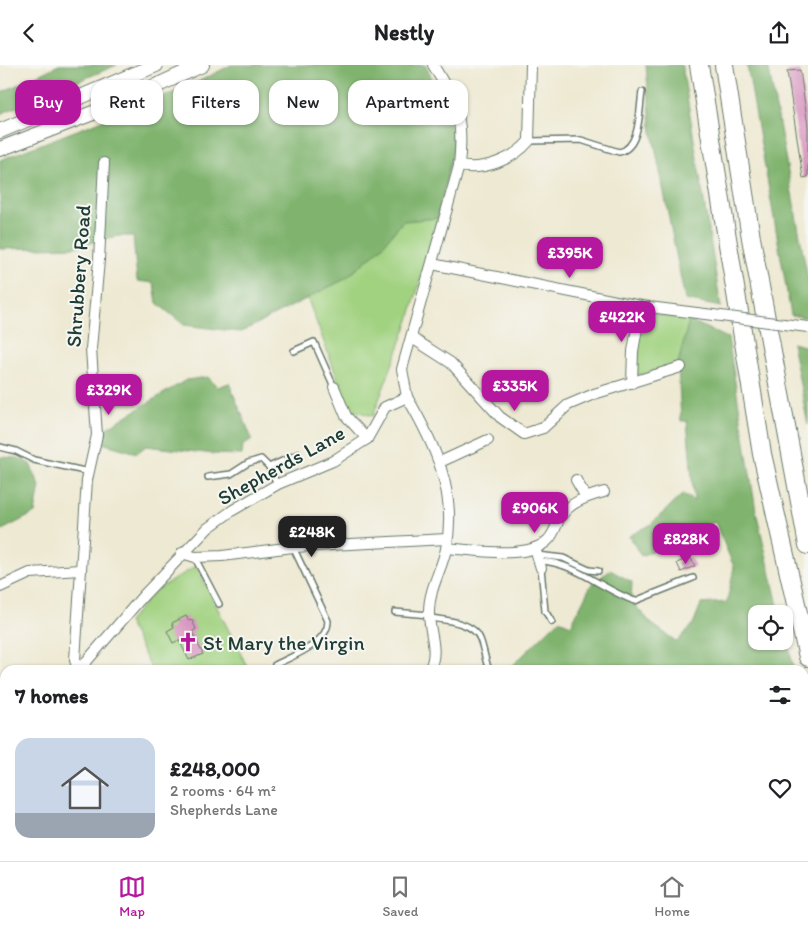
<!DOCTYPE html>
<meta charset="utf-8">
<style>
:root{--surface:#fff;--page:#f2f2f2;--text:#202124;--muted:#757577;--line:#e0e0e0;--accent:#b5179e}
body{margin:0;font-family:Itim,sans-serif;background:var(--page);color:var(--text);height:100vh;display:flex;flex-direction:column;font-size:19px;white-space:nowrap}
*{box-sizing:border-box;margin:0}
p{font-size:16px;color:var(--muted)}
.icon{flex:none;width:28px;height:28px;fill:none;stroke:currentColor;stroke-width:2;stroke-linecap:round;stroke-linejoin:round}
.map{position:relative;flex:1;overflow:hidden}
.panel{position:absolute;left:0px;top:600px;width:809px;height:196px;display:flex;flex-direction:column;background:var(--surface);border-radius:15px 15px 0 0;box-shadow:0 1px 4px #0004}
.panel>*{flex:none}
.hud{position:absolute;left:15px;top:15px;width:500px;height:45px;display:flex;gap:10px}
.fabs{position:absolute;left:748px;top:540px;display:grid;gap:10px}
.fabs a{display:grid;place-items:center;width:45px;height:45px;border-radius:10px;background:var(--surface);box-shadow:0 1px 4px #0004;font-size:25px}
.price{position:absolute;translate:-50% -42px;padding:0 11px;border-radius:10px;background:var(--accent);color:#fff;font-size:16px;line-height:32px;filter:drop-shadow(0 1px 2px #0008)}
.price::after{content:'';position:absolute;left:50%;top:30px;width:15px;height:11px;margin-left:-8px;background:inherit;clip-path:polygon(0 0,100% 0,50% 100%)}
.price.on{background:#222;color:#fff}
ul{padding:0;list-style:none}
li{display:flex;align-items:center;gap:15px;height:125px;padding:0 15px}
li+li{border-top:1px solid var(--line)}
li span{display:grid;place-items:center;flex:none;width:140px;height:100px;border-radius:15px;color:#555}
li>.icon{margin-inline-start:auto}
span .icon{width:60px;height:60px;fill:#fffc;stroke-width:1}
li b{font-size:21px}
h2{display:flex;justify-content:space-between;align-items:center;height:60px;padding:0 15px;font-size:21px}
.pill{padding:0 18px;border-radius:15px;background:var(--surface);box-shadow:0 1px 4px #0004;font-size:18px;line-height:45px}
.pill.on{background:var(--accent);color:#fff}
header{display:flex;justify-content:space-between;align-items:center;height:65px;padding:0 15px;background:var(--surface);font-size:22px;font-weight:700}
.tabs{display:flex;justify-content:space-around;align-items:center;height:70px;border-top:1px solid var(--line);background:var(--surface);font-size:14px;color:var(--muted)}
.tabs a{display:grid;justify-items:center;gap:2px}
.tabs .on{color:var(--accent)}
.map>svg:first-child{display:block}
.green{fill:#a1d280;stroke:#60885a}
.forest{fill:#80b46e;stroke:#507851}
.building{fill:#d792bd}
.lines{fill:none;stroke-linecap:round;stroke-linejoin:round}
.service-casing{stroke:#67796b;stroke-width:8}
.minor-casing{stroke:#67796b;stroke-width:12}
.secondary-casing{stroke:#67796b;stroke-width:16}
.motorway-casing{stroke:#67796b;stroke-width:20}
.service{stroke:#fff;stroke-width:5}
.minor{stroke:#fff;stroke-width:10}
.secondary{stroke:#fff;stroke-width:14}
.motorway{stroke:#fff;stroke-width:18}
.minor-bridge-casing{stroke:#67796b;stroke-width:12;stroke-linecap:butt}
.minor-bridge{stroke:#fff;stroke-width:10}
.labels{text-anchor:middle;dominant-baseline:central;stroke-width:4;stroke-linejoin:round;paint-order:stroke}
.street-label{font-size:21px;fill:#1f3d34;stroke:#f6f6f2}
.poi-label{font-size:21px;fill:#1f3d34;stroke:#f6f6f2;text-anchor:start}
</style>
<header><svg class="icon" aria-label="back" viewBox="0 0 24 24"><path d="M15 5l-7 7 7 7"/></svg>Nestly<svg class="icon" aria-label="share" viewBox="0 0 24 24"><path d="M12 15V3M7 8l5-5 5 5M5 13v7h14v-7"/></svg></header>
<div class="map">
<svg width="808" height="796" viewBox="0 0 808 796">
<rect width="100%" height="100%" fill="#f6f6f2"/>
<filter id="ink" filterUnits="userSpaceOnUse"><feTurbulence type="fractalNoise" baseFrequency=".02" numOctaves="2"/><feDisplacementMap in="SourceGraphic" scale="10" xChannelSelector="R" yChannelSelector="G"/><feConvolveMatrix kernelMatrix="1 2 1 2 8 2 1 2 1" color-interpolation-filters="sRGB"/></filter>
<filter id="wash" filterUnits="userSpaceOnUse"><feTurbulence type="fractalNoise" baseFrequency=".0096" numOctaves="4" result="noise"/><feDisplacementMap in="SourceGraphic" scale="20" xChannelSelector="R" yChannelSelector="G"/><feGaussianBlur stdDeviation="1.12" result="paint"/><feColorMatrix in="noise" values="0 0 0 0 0 0 0 0 0 0 0 0 0 0 0 0 0 1.4 0 .05"/><feComposite in="paint" operator="in"/></filter>
<g filter="url(#wash)">
<rect width="100%" height="100%" fill="#eee9d2"/>
<!-- green -->
<g class="green">
<path d="M 438,153 L 409,255 L 373,351 L 349,344 L 307,232 L 345,214 L 380,184 L 403,156 Z"/>
<path d="M 645,247 L 689,255 L 678,299 L 639,310 L 636,306 L 636,282 Z"/>
<path d="M 196,501 L 249,605 L 152,605 L 128,557 L 155,526 Z"/>
<path d="M 47,791 L 192,791 L 191,796 L 47,796 Z"/>
<path d="M 662,791 L 735,791 L 733,796 L 658,796 Z"/>
</g>
<!-- forest -->
<g class="forest">
<path d="M 59,0 L 117,0 L 0,49 L 0,28 Z"/>
<path d="M 231,0 L 425,0 L 447,42 L 454,80 L 438,153 L 403,156 L 380,184 L 345,214 L 241,267 L 184,260 L 157,238 L 154,218 L 137,216 L 133,171 L 117,171 L 75,182 L 0,184 L 0,95 L 188,22 Z"/>
<path d="M 646,0 L 682,0 L 721,242 L 685,235 L 651,61 Z"/>
<path d="M 747,0 L 768,0 L 808,214 L 808,253 L 791,250 Z"/>
<path d="M 689,255 L 728,273 L 756,446 L 780,549 L 756,549 L 756,576 L 784,576 L 784,563 L 794,605 L 508,605 L 559,555 L 571,560 L 591,520 L 610,505 L 632,517 L 631,536 L 652,559 L 677,577 L 693,559 L 701,539 L 727,537 L 734,502 L 715,457 L 641,491 L 629,471 L 650,460 L 683,429 L 694,436 L 687,356 L 681,356 L 678,299 Z"/>
<path d="M 792,278 L 808,282 L 808,360 Z"/>
<path d="M 208,312 L 218,322 L 229,318 L 252,374 L 243,380 L 242,390 L 214,389 L 146,381 L 137,388 L 102,378 L 105,364 L 186,315 Z"/>
<path d="M 0,392 L 19,393 L 30,399 L 40,421 L 35,448 L 0,466 Z"/>
<path d="M 804,647 L 808,664 L 808,796 L 733,796 L 735,791 L 804,791 Z"/>
<path d="M 602,791 L 662,791 L 658,796 L 594,796 Z"/>
</g>
<g id="blocks">
<!-- building -->
<g class="building">
<path d="M 800,5 L 808,61 L 808,112 L 803,113 L 787,6 Z"/>
<path d="M 690,492 L 695,501 L 681,507 L 677,498 Z"/>
<path d="M 186,551 L 189,556 L 192,555 L 196,564 L 192,567 L 203,589 L 189,595 L 179,575 L 173,578 L 167,566 L 174,562 L 172,558 Z"/>
</g>
</g>
</g>
<g filter="url(#ink)">
<use href="#blocks" fill-opacity="0" stroke="#67796b" stroke-width="1"/>
<g class="lines">
<defs>
<g id="service">
<path d="M 529,76 L 581,75 L 619,87 C 641,83 639,44 642,27"/>
<path d="M 294,286 L 314,277 L 334,322"/>
<path d="M 0,382 L 16,386 L 34,395 L 89,407"/>
<path d="M 269,402 L 298,389"/>
<path d="M 208,412 L 231,409 L 248,398 L 261,394 L 269,402 L 277,419"/>
<path d="M 537,490 L 563,493 L 589,505 L 598,506"/>
<path d="M 195,493 L 219,539"/>
<path d="M 540,496 C 574,497 603,525 635,536 L 693,513"/>
<path d="M 541,503 L 545,546 L 552,557"/>
<path d="M 395,547 L 429,550"/>
<path d="M 430,553 C 445,555 474,557 480,574 C 484,584 485,595 489,605"/>
<path d="M 275,600 C 292,591 328,579 328,556 L 293,482"/>
</g>
<g id="minor">
<path d="M 459,101 C 483,106 513,95 529,76 L 531,0"/>
<path d="M 432,199 L 641,241 L 705,249"/>
<path d="M 412,273 L 451,298 L 500,352 L 524,369 L 543,363 L 568,340 L 594,329 L 681,302"/>
<path d="M 632,318 L 633,286 L 641,241"/>
<path d="M 334,322 L 346,351 L 367,374"/>
<path d="M 407,332 C 434,378 458,428 446,484 C 442,504 429,524 429,546 C 428,566 440,585 429,605"/>
<path d="M 440,397 L 488,375"/>
<path d="M 576,415 L 586,432"/>
<path d="M 447,483 C 473,485 529,495 548,475 C 554,469 556,461 559,454 C 569,437 586,432 604,427"/>
<path d="M 535,483 L 541,503"/>
<path d="M 182,488 L 195,492 L 222,491 L 293,482 L 447,474"/>
<path d="M 0,522 L 30,508 L 81,505"/>
<path d="M 78,605 L 75,595 L 87,415 L 97,370 L 91,284 L 99,195 L 104,98"/>
<path d="M 79,605 L 143,531 L 208,463 L 233,445 L 278,419 L 333,396 L 367,374 L 385,342 L 407,332 L 402,304 L 459,101 C 464,52 458,42 433,0"/>
<path d="M 0,681 L 5,679"/>
<path d="M 241,791 L 255,796"/>
<path d="M 398,791 L 400,796"/>
<path d="M 39,796 L 40,791"/>
<path d="M 282,796 L 283,791"/>
<path d="M 474,796 L 476,791"/>
</g>
<g id="secondary">
<path d="M 0,66 L 156,0"/>
<path d="M 0,84 L 116,39 L 202,0"/>
</g>
<g id="motorway">
<path d="M 699,0 L 762,389 L 808,592"/>
<path d="M 724,0 L 751,173 L 808,480"/>
</g>
</defs>
<!-- service casing -->
<use href="#service" class="service-casing"/>
<!-- minor casing -->
<use href="#minor" class="minor-casing"/>
<!-- secondary casing -->
<use href="#secondary" class="secondary-casing"/>
<!-- motorway casing -->
<use href="#motorway" class="motorway-casing"/>
<!-- service -->
<use href="#service" class="service"/>
<!-- minor -->
<use href="#minor" class="minor"/>
<!-- secondary -->
<use href="#secondary" class="secondary"/>
<!-- motorway -->
<use href="#motorway" class="motorway"/>
<defs>
<path id="minor-bridge" d="M 705,249 L 808,262"/>
</defs>
<!-- minor-bridge casing -->
<use href="#minor-bridge" class="minor-bridge-casing"/>
<!-- minor-bridge -->
<use href="#minor-bridge" class="minor-bridge"/>
</g>
</g>
<!-- icons -->
<defs>
<symbol id="church-bare" viewBox="-9 -9 18 18"><path d="M-1.2-6h2.4v3.5h3.3v2.4h-3.3V6h-2.4V-.1h-3.3v-2.4h3.3Z" fill="#b5179e" stroke="#f6f6f2" stroke-width="2.5" paint-order="stroke"/></symbol>
</defs>
<g fill-rule="evenodd">
<use href="#church-bare" x="174" y="563" width="28" height="28"/>
</g>
<g class="labels">
<!-- street labels -->
<g class="street-label">
<text transform="translate(78 211) rotate(-86)">Shrubbery Road</text>
<text transform="translate(281 400) rotate(-29)">Shepherds Lane</text>
</g>
<!-- poi labels -->
<g class="poi-label">
<text x="203" y="577">St Mary the Virgin</text>
</g>
</g>
</svg>
<div class="fabs">
<a><svg class="icon" aria-label="locate" viewBox="0 0 24 24"><circle cx="12" cy="12" r="6"/><path d="M12 2v4M12 18v4M2 12h4M18 12h4"/></svg></a>
</div>
<b class="price" style="left:570px;top:214px">£395K</b>
<b class="price" style="left:622px;top:278px">£422K</b>
<b class="price" style="left:515px;top:347px">£335K</b>
<b class="price" style="left:109px;top:351px">£329K</b>
<b class="price" style="left:535px;top:469px">£906K</b>
<b class="price on" style="left:312px;top:493px">£248K</b>
<b class="price" style="left:686px;top:500px">£828K</b>
<div class="hud">
<a class="pill on">Buy</a>
<a class="pill">Rent</a>
<a class="pill">Filters</a>
<a class="pill">New</a>
<a class="pill">Apartment</a>
</div>
<section class="panel">
<h2>7 homes<svg class="icon" aria-label="filters" viewBox="0 0 24 24"><path d="M4 7h16M4 17h16"/><circle cx="9" cy="7" r="2"/><circle cx="15" cy="17" r="2"/></svg></h2>
<ul>
<li><span style="background:linear-gradient(#c9d6e8 75%,#9aa5b1 0)"><svg class="icon" aria-label="home" viewBox="0 0 24 24"><path d="M3 11l9-7 9 7M6 9v11h12V9"/></svg></span><div><b>£248,000</b><p>2 rooms · 64 m²</p><p>Shepherds Lane</p></div><svg class="icon" aria-label="heart" viewBox="0 0 24 24"><path d="M12 20l-8-8c-3-5 5-10 8-4 3-6 11-1 8 4z"/></svg></li>
</ul>
</section>
</div>
<nav class="tabs">
<a class="on"><svg class="icon" aria-label="map" viewBox="0 0 24 24"><path d="M3 6l6-2 6 2 6-2v14l-6 2-6-2-6 2zM9 4v14M15 6v14"/></svg>Map</a>
<a><svg class="icon" aria-label="saved" viewBox="0 0 24 24"><path d="M7 4h10v16l-5-4-5 4z"/></svg>Saved</a>
<a><svg class="icon" aria-label="home" viewBox="0 0 24 24"><path d="M3 11l9-7 9 7M6 9v11h12V9"/></svg>Home</a>
</nav>
